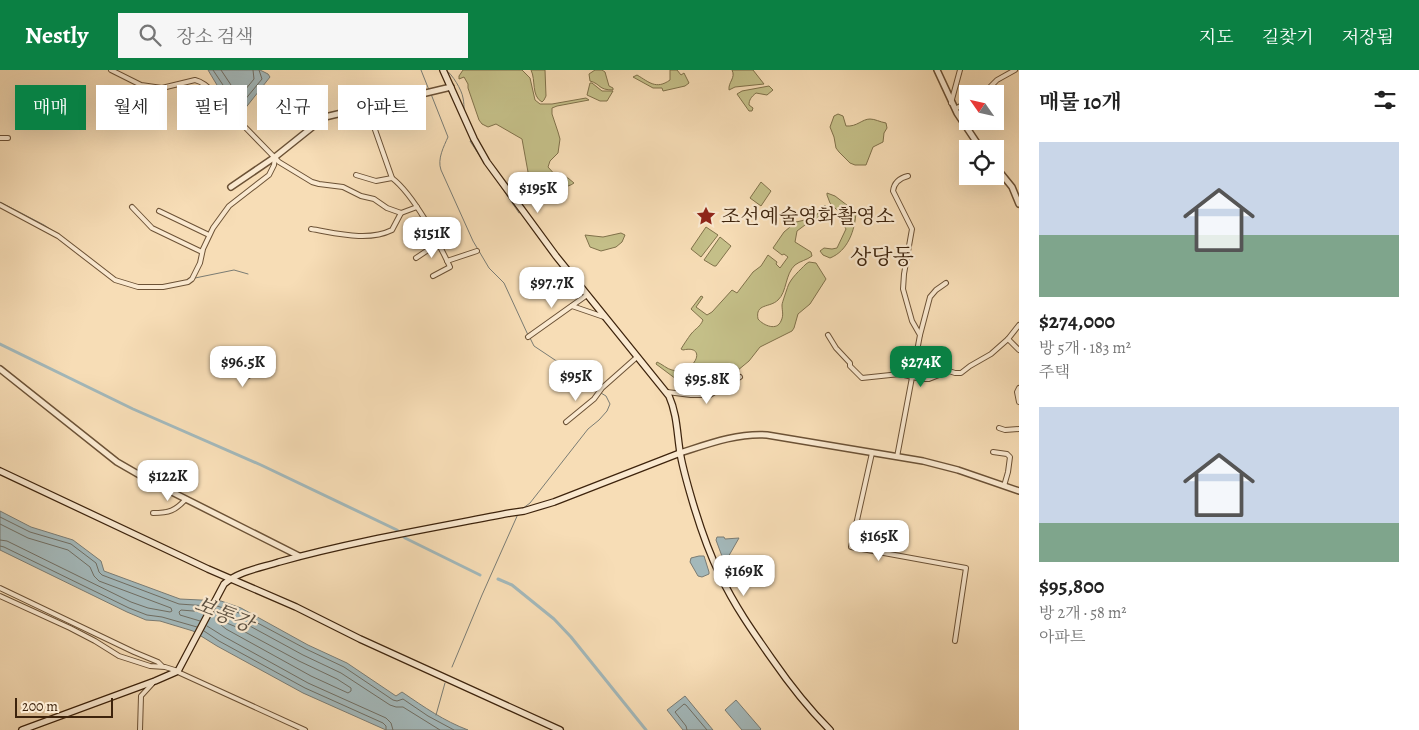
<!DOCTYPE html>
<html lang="ko">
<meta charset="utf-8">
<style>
:root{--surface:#fff;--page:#f6f6f6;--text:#222;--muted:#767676;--accent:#0b8043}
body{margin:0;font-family:Alegreya,"Noto Serif KR",serif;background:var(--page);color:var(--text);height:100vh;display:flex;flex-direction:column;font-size:19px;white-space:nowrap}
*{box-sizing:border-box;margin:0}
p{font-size:16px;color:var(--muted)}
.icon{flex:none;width:28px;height:28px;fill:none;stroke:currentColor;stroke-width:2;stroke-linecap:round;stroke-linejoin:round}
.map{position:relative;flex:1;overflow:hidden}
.panel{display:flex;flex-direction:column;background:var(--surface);width:400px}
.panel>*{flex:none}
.top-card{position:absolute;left:15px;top:15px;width:475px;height:45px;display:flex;gap:10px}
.needle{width:32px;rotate:304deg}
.tools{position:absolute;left:959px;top:15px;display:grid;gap:10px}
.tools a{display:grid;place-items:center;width:45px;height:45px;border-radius:0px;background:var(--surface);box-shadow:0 5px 20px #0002;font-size:25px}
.scale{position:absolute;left:15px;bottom:12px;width:98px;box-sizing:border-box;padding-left:5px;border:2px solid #3d230c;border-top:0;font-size:14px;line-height:18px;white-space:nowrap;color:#3d230c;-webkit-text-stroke:4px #fae9d0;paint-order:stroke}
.price{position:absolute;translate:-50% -42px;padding:0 11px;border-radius:10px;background:#fff;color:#222;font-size:16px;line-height:32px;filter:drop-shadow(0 1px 2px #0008)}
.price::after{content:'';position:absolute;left:50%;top:30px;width:15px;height:11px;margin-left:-8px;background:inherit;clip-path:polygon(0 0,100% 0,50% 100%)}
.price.current{background:var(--accent);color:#fff}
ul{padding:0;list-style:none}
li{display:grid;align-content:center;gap:10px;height:265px;padding:0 20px}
li span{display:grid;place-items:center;height:155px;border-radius:0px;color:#555}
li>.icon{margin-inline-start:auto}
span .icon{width:90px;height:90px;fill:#fffc;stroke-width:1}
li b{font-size:21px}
h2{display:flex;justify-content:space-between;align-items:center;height:60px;padding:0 20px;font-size:21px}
.chip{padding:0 18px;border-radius:0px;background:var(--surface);box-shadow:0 5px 20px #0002;font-size:18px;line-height:45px}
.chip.current{background:var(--accent);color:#fff}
header{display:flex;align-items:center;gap:30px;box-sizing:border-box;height:70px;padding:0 25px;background:var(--accent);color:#fff}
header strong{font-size:24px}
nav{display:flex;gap:28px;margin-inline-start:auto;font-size:18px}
.search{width:350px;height:45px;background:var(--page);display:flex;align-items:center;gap:12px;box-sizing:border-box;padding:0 18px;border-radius:0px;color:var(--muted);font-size:19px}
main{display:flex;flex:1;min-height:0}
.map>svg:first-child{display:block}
.green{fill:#c4bf88;stroke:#80714a}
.water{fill:#a3b8ba;stroke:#7a7c74}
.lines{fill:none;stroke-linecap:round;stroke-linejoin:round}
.shore{stroke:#706e63;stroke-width:1}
.stream{stroke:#7a7c74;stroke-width:1}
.canal{stroke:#a3b8ba;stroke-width:3}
.minor-casing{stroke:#6c5236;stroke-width:6}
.tertiary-casing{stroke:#6c5236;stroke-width:8}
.secondary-casing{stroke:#3d230c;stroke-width:8}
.minor{stroke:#fae9d0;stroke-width:4}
.tertiary{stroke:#fae9d0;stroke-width:5}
.secondary{stroke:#fae9d0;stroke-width:5.5}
.labels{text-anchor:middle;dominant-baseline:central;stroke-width:4.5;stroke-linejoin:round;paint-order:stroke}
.poi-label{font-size:20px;fill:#3d230c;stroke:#fae9d0;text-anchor:start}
.water-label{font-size:21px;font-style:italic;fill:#5c5040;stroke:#fae9d0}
.quarter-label{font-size:22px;fill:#3d230c;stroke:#fae9d0}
</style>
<header>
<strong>Nestly</strong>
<div class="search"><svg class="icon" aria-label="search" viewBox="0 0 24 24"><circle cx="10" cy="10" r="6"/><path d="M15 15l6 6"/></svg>장소 검색</div>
<nav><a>지도</a><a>길찾기</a><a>저장됨</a></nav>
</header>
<main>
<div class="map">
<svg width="1019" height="660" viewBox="0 0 1019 660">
<rect width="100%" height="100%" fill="#f7ddb6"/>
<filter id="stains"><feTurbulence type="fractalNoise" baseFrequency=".004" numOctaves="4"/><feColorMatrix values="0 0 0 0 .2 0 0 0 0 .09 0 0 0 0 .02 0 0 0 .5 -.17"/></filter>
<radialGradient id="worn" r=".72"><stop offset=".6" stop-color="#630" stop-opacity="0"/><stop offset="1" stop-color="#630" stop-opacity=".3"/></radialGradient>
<!-- green -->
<g class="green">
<path d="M 463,0 L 522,0 L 530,8 L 535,30 L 540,34 L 552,34 L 586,28 L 589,30 L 557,36 L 552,38 L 552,44 L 558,62 L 560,69 L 558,83 L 550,91 L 548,97 L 557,107 L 568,108 L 574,113 C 570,116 567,116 562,118 C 553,121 548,126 538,125 L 528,102 L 522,69 L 496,54 L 488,57 L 482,54 L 479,50 L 468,18 L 468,14 L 464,7 L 459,9 L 459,6 Z"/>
<path d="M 531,0 L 545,0 L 546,26 L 544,30 L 542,32 C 531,26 536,10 531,0 Z"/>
<path d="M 595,0 L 602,0 L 605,2 L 609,16 L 613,18 L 613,20 C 598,20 601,14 590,11 L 589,4 Z"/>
<path d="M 670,0 L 677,0 L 681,5 L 684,3 L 689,13 L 685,16 L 663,21 L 662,18 L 653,18 L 633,7 L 637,5 C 649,12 656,20 670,10 Z"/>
<path d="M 732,0 L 753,0 L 764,14 L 735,17 L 729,20 C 728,12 736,8 732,0 Z"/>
<path d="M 590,13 L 592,13 L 602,21 L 613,21 L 607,31 L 600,31 L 587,25 Z"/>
<path d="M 769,16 L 773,20 L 767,25 L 756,23 C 751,27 749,30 749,35 L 753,38 L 752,41 L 749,41 L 737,24 L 742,21 Z"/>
<path d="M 838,44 L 843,46 L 846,56 C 857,57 862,49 870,49 C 875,49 880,52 886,53 L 887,58 L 884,63 L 883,72 L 873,77 L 866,95 L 855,95 L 850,93 L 839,82 L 836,78 L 834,67 L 830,57 L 834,46 Z"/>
<path d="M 761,112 L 771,121 L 761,136 L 750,128 Z"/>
<path d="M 827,123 L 835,126 L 856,142 C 855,160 848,181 830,188 L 823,185 L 820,181 L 824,178 L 832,179 L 837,178 L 846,159 L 841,150 L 839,142 L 830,133 L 827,125 Z"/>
<path d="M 825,135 L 826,137 L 814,152 L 805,155 L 797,161 L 795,172 L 811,182 L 812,186 C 807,190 800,191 795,195 C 785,204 787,222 778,230 C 770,238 755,233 758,249 C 764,256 777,261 781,251 C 784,245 782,241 782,235 C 782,233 787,219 788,216 C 791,208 800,200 806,194 L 809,192 L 816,193 L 826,209 L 810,234 L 798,244 L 794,258 L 792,261 L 760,277 L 749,291 L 720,315 L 717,316 L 684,315 L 656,294 L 657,292 C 662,294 667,299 672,300 C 694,306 709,274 683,280 L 681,279 C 684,274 688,268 691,264 C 696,258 700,257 703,250 L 691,239 L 701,226 L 703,227 L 696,237 L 707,245 L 712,242 L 732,220 L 737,223 L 753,202 L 761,196 L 768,185 L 777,192 L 776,194 L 780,198 L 788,187 L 784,184 L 782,185 L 773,178 L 784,162 L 796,152 L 814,148 Z"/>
<path d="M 706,157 L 718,165 L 701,187 L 691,179 Z"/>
<path d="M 621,163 L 625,165 L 622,172 L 616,177 L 601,181 L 590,177 L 585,165 L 603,167 Z"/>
<path d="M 720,167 L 731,176 L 716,196 L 714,196 L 704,190 Z"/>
</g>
<!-- water -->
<g class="water">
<path d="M 208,0 L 260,0 L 268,4 L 270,7 L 240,45 C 228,35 217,15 208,0 Z"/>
<path d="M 271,22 L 283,37 L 270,49 L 258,36 Z"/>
<path d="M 0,441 L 31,457 L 73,470 L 101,491 L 104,501 L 180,529 L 221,531 L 241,538 L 308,575 L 347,593 L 396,626 L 402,622 C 424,637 444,651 468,660 L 386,660 L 303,623 L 217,576 L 193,561 L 160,551 L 146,550 L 127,542 L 0,480 Z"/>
<path d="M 717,467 L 724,467 L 725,469 L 739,468 L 727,489 L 723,489 L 716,470 Z"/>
<path d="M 699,486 L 704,486 L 709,502 L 709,504 L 702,507 L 698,506 L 690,492 L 691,488 Z"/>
<path d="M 685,626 L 713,660 L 683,660 L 667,640 Z"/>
<path d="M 736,630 L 761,659 L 760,660 L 742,660 L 725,640 Z"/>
</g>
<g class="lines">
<!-- shore -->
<g class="shore">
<path d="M 213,0 L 231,27 L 239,37 L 262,9 L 259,0"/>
<path d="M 221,0 L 237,24 L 240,26 L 254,9 L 253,0"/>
<path d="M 0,447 L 30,462 L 71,474 L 96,493 L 99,502 L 102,505 L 179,534 L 208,536"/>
<path d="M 0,454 L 28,468 L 68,480 L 90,497 L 94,506 L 99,511 L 171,538 L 172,541 L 170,542 L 148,538 L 131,532 L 7,471 L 0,470"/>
<path d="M 0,476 L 4,477 L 129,538 L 147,545 L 162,547 L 197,557"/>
<path d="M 217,536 L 239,543 L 306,579 L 344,597 L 393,630 L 397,631 L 403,629 L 428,646 L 454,660"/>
<path d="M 214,542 L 219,542 L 237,549 L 303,585 L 341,603 L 390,635 L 396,637 L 403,637 L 440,660"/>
<path d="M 200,551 L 180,545 L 179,542 L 181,540 L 205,542"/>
<path d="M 224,552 L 234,556 L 299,591 L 337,609 L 351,618 L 351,621 L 348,623 L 311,606 L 226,559 L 221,555 L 221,553 Z"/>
<path d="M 207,556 L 223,566 L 308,613 L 386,648 L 391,653 L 393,660"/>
<path d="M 204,561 L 219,571 L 305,618 L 383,653 L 386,656 L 386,660"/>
<path d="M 687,660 L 686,656 L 675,642 L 684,634 L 686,635 L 707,660"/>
</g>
<!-- stream -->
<g class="stream">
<path d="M 421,0 L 429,20"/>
<path d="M 446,0 C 452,4 462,20 463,28 C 464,32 464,37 464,41"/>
<path d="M 431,24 L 448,67 C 444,76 437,89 441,100 L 473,171 L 489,198 L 504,213 L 528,265"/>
<path d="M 472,70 L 470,71 L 483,91"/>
<path d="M 487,96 L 519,143"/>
<path d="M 0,132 L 44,155 L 56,163"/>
<path d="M 62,167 L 74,176"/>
<path d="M 195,208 L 234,200 L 248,204"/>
<path d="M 168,214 L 179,212"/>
<path d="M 522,439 L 530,433 L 588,359 L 599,350 L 607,341 L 610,334 L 606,326 L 569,304 L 558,292 L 534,276 L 530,268"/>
<path d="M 452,597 L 482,525 L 518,444"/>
<path d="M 436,645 L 445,613"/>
</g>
<!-- canal -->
<g class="canal">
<path d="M 0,274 L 133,339 L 261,395 L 397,460 L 405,468 L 480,505"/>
<path d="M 498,509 L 512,515 L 554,549 L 571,567 L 646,660"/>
</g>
<defs>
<g id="minor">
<path d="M 111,0 L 141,15 L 162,18 L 195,10 C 211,14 222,34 230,47"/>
<path d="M 983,24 L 997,10 L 1015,0"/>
<path d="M 951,33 L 960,0"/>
<path d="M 367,37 L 392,108"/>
<path d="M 955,39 L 968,32"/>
<path d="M 219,41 L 241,53 L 279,92 L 312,112 L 319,114 L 343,117 L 361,126 L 374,129 L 387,138 L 401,143 L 417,137"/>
<path d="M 0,68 L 8,68"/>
<path d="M 356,105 L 376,111 L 392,108 C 414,125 438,171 450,197 L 433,206"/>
<path d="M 0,135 L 58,166 L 115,210 L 138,217 L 163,217 L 188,212 L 192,209 L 200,193 L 203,179 L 213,158 L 229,136 L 269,105 L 274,95 L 275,87"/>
<path d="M 132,137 L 152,158 L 202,182"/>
<path d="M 159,141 L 209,165"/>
<path d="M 311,159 C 336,163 368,172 392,160 L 401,143"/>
<path d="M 416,188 L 437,174"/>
<path d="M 447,191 L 477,181"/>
<path d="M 572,236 L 604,247"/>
<path d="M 828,265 L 836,278 L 850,293 L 850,296 L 862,308 L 900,304 L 921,309 L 929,309 L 949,301 L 955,303 L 961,303 L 970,296 L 991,284 L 1008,269 L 1019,255"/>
<path d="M 920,265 L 930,227 L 936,220 L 946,213"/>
<path d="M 528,267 L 587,225"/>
<path d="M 1008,269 L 1019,280"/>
<path d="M 238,301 L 245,308 L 254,303"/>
<path d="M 1019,318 L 1017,322 L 1019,332"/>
<path d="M 667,322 L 691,325 L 710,325 L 740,307"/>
<path d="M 566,352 L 594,329 L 602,318 L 637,287"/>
<path d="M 999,358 L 1005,360 L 1019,359"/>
<path d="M 993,382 L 1007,384 L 1010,387 L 1008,402 L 1004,416"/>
<path d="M 872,383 L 851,477 L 966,498 L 955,571"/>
<path d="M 897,387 L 920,265 L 912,251 L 903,219 L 904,204 L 912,159 L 893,121 C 894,113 900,108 908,106"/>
<path d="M 153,443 C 169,443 175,441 186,429"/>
<path d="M 0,518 L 134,582 L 158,592 L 162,596"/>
<path d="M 0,526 L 70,558 L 95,571 L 119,586 L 150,596 L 165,597 L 178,601 L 180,603 L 305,660"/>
<path d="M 140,660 L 141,626 L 152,614"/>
</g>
<g id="tertiary">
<path d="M 937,0 L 957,43 L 981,79"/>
<path d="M 995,96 L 1012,117 L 1019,134"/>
<path d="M 231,117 L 275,87 L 325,47 L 451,17"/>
<path d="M 0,299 L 117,392 L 150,411 L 299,486"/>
<path d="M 680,383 C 708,374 737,363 767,365 L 923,391 L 958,400 L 1019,421"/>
</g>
<g id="secondary">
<path d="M 443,0 L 474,69 L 487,92 L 556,186 L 669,326 C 677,344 677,363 680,382 C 682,395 686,409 690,423 C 698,451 707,479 720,505 C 734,535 753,562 772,589 C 790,615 808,638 830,660"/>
<path d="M 0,401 L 208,499 L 296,537 L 360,569 L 560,660"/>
<path d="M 22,660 L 155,611 L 178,601 L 224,514 C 239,501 260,498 279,492 C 355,471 433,458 510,443 L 524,441 L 554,432 L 680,383"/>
</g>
</defs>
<!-- minor casing -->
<use href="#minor" class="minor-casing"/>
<!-- tertiary casing -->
<use href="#tertiary" class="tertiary-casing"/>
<!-- secondary casing -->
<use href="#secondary" class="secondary-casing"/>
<!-- minor -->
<use href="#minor" class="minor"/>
<!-- tertiary -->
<use href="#tertiary" class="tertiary"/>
<!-- secondary -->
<use href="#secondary" class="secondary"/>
</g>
<!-- icons -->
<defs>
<symbol id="sight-bare" viewBox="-9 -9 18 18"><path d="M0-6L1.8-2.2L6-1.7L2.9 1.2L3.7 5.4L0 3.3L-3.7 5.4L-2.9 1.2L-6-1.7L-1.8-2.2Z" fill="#8f2418" stroke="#fae9d0" stroke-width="2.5" paint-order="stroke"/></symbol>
</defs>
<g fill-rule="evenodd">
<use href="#sight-bare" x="692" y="132" width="28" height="28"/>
</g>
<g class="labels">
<!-- poi labels -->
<g class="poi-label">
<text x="721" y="146">조선예술영화촬영소</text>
</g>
<!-- water labels -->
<g class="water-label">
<text transform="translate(224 544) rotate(22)">보통강</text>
</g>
<!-- quarter labels -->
<g class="quarter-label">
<text x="882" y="187">상당동</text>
</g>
</g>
<rect width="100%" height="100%" filter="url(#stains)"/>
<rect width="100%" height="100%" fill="url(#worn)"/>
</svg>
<div class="tools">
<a><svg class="needle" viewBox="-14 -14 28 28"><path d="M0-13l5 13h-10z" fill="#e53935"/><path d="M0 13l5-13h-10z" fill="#767676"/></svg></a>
<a><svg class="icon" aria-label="locate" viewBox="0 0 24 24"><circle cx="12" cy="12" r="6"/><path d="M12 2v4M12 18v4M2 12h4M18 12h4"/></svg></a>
</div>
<div class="scale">200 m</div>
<b class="price" style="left:538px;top:144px">$195K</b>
<b class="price" style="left:432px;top:189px">$151K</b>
<b class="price" style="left:552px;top:239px">$97.7K</b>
<b class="price" style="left:243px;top:318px">$96.5K</b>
<b class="price current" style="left:921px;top:318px">$274K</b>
<b class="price" style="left:576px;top:332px">$95K</b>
<b class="price" style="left:707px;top:335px">$95.8K</b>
<b class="price" style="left:168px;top:432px">$122K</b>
<b class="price" style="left:879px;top:492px">$165K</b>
<b class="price" style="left:744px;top:527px">$169K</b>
<div class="top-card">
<a class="chip current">매매</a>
<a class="chip">월세</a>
<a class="chip">필터</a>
<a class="chip">신규</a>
<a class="chip">아파트</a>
</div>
</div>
<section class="panel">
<h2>매물 10개<svg class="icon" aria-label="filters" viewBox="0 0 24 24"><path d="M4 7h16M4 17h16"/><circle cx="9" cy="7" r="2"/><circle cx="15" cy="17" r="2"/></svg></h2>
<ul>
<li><span style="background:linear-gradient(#c9d6e8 60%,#7fa58c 0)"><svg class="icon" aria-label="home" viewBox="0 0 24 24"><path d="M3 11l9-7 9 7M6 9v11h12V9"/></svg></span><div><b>$274,000</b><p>방 5개 · 183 m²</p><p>주택</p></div></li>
<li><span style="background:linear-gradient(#c9d6e8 75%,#7fa58c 0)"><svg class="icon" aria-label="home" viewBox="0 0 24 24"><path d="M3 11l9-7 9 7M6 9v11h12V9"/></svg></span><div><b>$95,800</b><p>방 2개 · 58 m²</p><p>아파트</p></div></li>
</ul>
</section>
</main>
